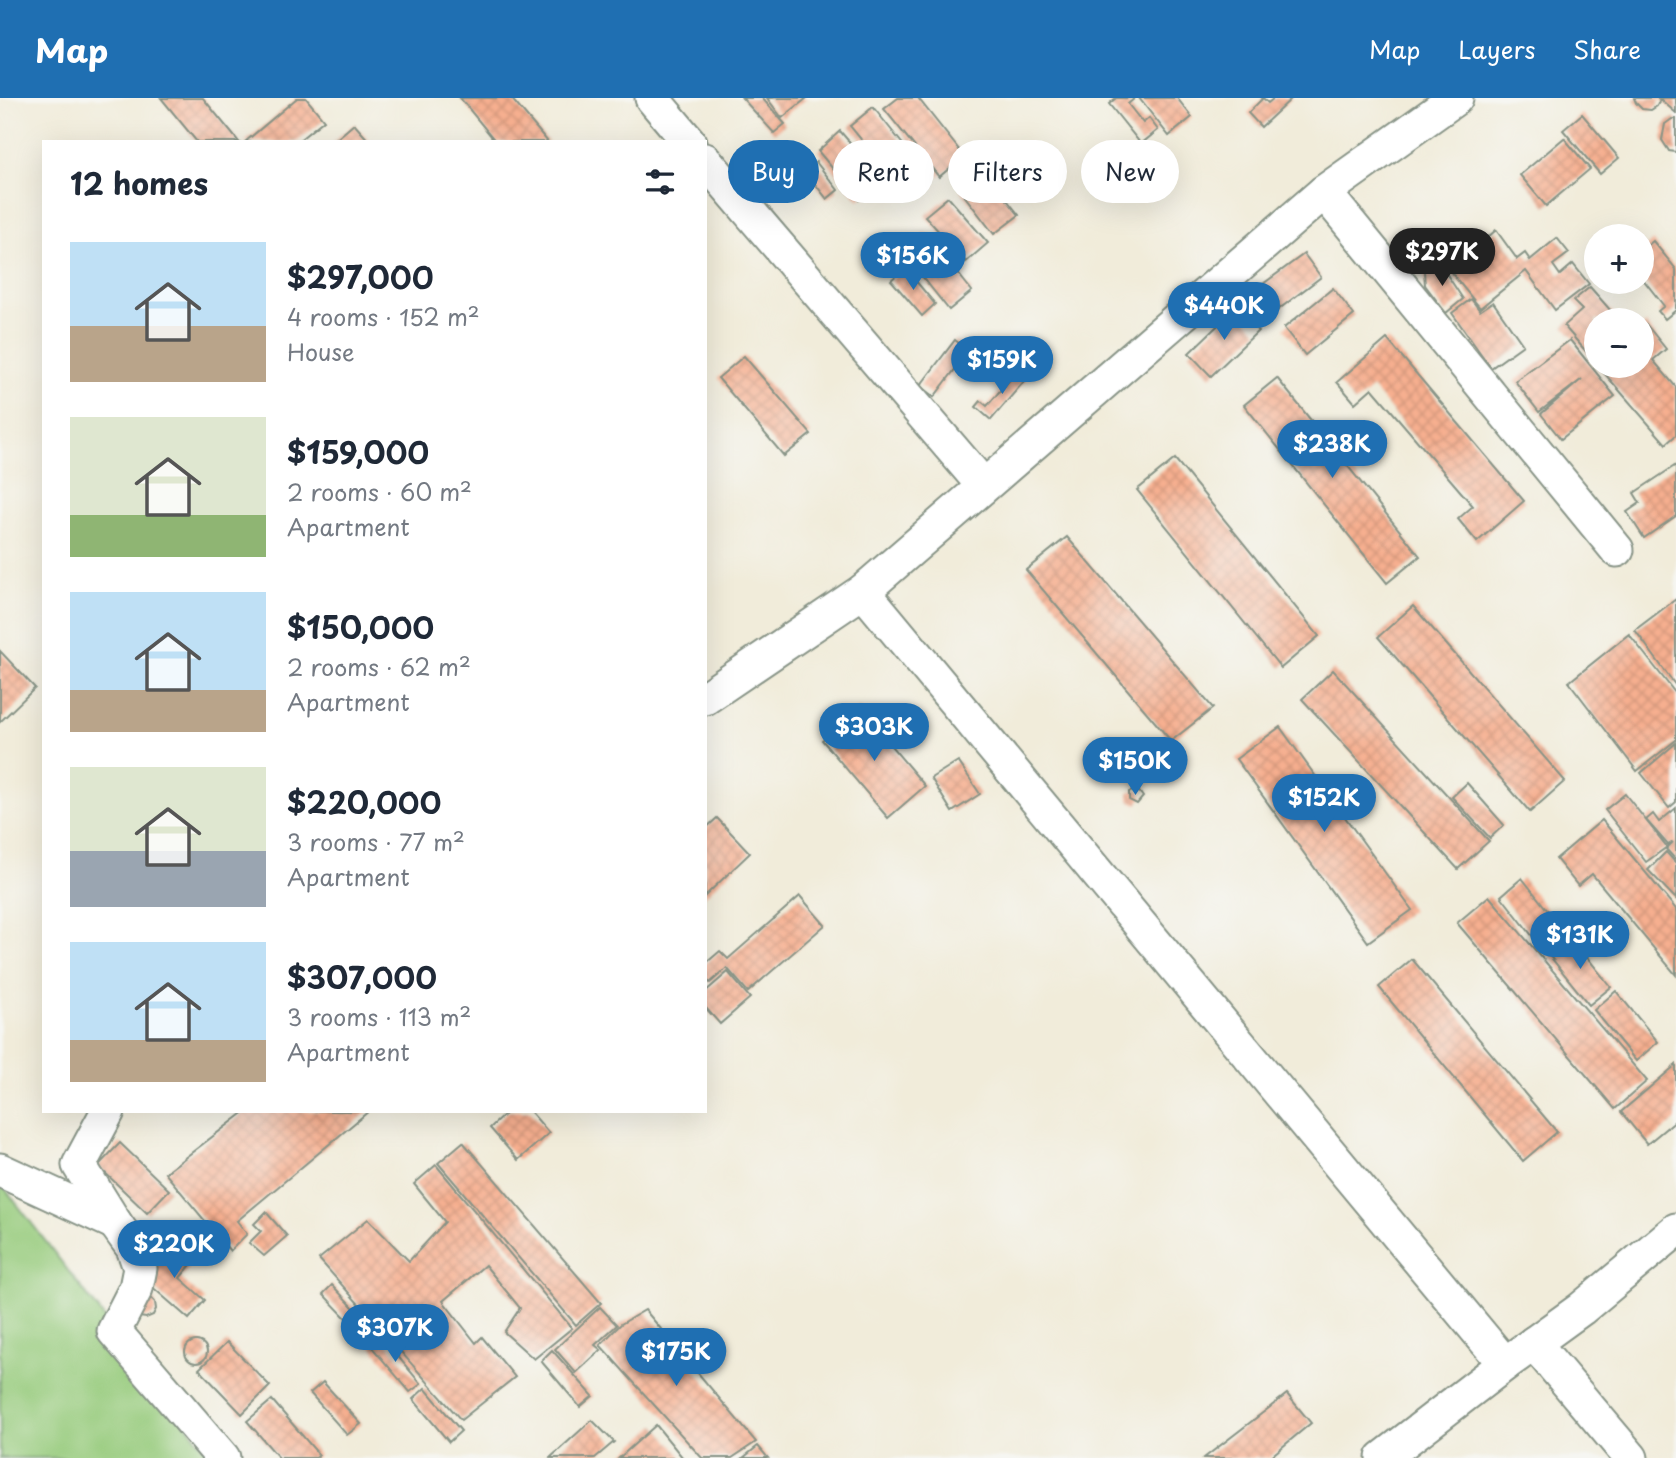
<!DOCTYPE html>
<meta charset="utf-8">
<style>
:root{--surface:#fff;--page:#f6f6f7;--text:#1f2937;--muted:#747a83;--accent:#1f6fb2}
body{margin:0;font-family:"Playpen Sans",sans-serif;background:var(--page);color:var(--text);height:100vh;display:flex;flex-direction:column;font-size:26px;white-space:nowrap}
*{box-sizing:border-box;margin:0}
p{font-size:23px;color:var(--muted)}
.icon{flex:none;width:38px;height:38px;fill:none;stroke:currentColor;stroke-width:2;stroke-linecap:round;stroke-linejoin:round}
.map{position:relative;flex:1;overflow:hidden}
.side{position:absolute;left:42px;top:42px;width:665px;height:973px;display:flex;flex-direction:column;background:var(--surface);border-radius:0px;box-shadow:0 7px 28px #0002}
.side>*{flex:none}
.hud{position:absolute;left:728px;top:42px;width:665px;height:63px;display:flex;gap:14px}
.fabs{position:absolute;left:1584px;top:126px;display:grid;gap:14px}
.fabs a{display:grid;place-items:center;width:70px;height:70px;border-radius:50%;background:var(--surface);box-shadow:0 7px 28px #0002;font-size:35px}
.price{position:absolute;translate:-50% -60px;padding:0 16px;border-radius:24px;background:var(--accent);color:#fff;font-size:23px;line-height:46px;filter:drop-shadow(0 2px 4px #0008)}
.price::after{content:'';position:absolute;left:50%;top:42px;width:21px;height:16px;margin-left:-10px;background:inherit;clip-path:polygon(0 0,100% 0,50% 100%)}
.price.active{background:#222;color:#fff}
ul{padding:0;list-style:none}
li{display:flex;align-items:center;gap:21px;height:175px;padding:0 28px}
li span{display:grid;place-items:center;flex:none;width:196px;height:140px;border-radius:0px;color:#555}
li>.icon{margin-inline-start:auto}
span .icon{width:84px;height:84px;fill:#fffc;stroke-width:1}
li b{font-size:30px}
h2{display:flex;justify-content:space-between;align-items:center;height:84px;padding:0 28px;font-size:30px}
.chip{padding:0 24px;border-radius:32px;background:var(--surface);box-shadow:0 7px 28px #0002;font-size:24px;line-height:63px}
.chip.active{background:var(--accent);color:#fff}
header{display:flex;align-items:center;gap:42px;box-sizing:border-box;height:98px;padding:0 35px;background:var(--accent);color:#fff}
header strong{font-size:33px}
nav{display:flex;gap:38px;margin-inline-start:auto;font-size:24px}
.map>svg:first-child{display:block}
.green{fill:#96cb7c;stroke:#5a8458;stroke-width:2}
.building{fill:url(#building-cross-hatch)}
.lines{fill:none;stroke-linecap:round;stroke-linejoin:round}
.minor-casing{stroke:#889487;stroke-width:37}
.minor{stroke:#fff;stroke-width:33}
</style>
<header>
<strong>Map</strong>
<nav><a>Map</a><a>Layers</a><a>Share</a></nav>
</header>
<div class="map">
<svg width="1676" height="1360" viewBox="0 0 1676 1360">
<defs>
<pattern id="building-cross-hatch" width="8" height="8" patternUnits="userSpaceOnUse" patternTransform="scale(1.75)"><rect width="8" height="8" fill="#f6af8f"/><path d="M0 0l8 8M0 8l8-8" fill="none" stroke="#d2977c"/></pattern>
</defs>
<rect width="100%" height="100%" fill="#f6f6f2"/>
<filter id="ink" filterUnits="userSpaceOnUse"><feTurbulence type="fractalNoise" baseFrequency=".0143" numOctaves="2"/><feDisplacementMap in="SourceGraphic" scale="14" xChannelSelector="R" yChannelSelector="G"/><feConvolveMatrix kernelMatrix="1 2 1 2 8 2 1 2 1" color-interpolation-filters="sRGB"/></filter>
<filter id="wash" filterUnits="userSpaceOnUse"><feTurbulence type="fractalNoise" baseFrequency=".00686" numOctaves="4" result="noise"/><feDisplacementMap in="SourceGraphic" scale="28" xChannelSelector="R" yChannelSelector="G"/><feGaussianBlur stdDeviation="1.57" result="paint"/><feColorMatrix in="noise" values="0 0 0 0 0 0 0 0 0 0 0 0 0 0 0 0 0 1.4 0 .05"/><feComposite in="paint" operator="in"/></filter>
<g filter="url(#wash)">
<rect width="100%" height="100%" fill="#f1ecda"/>
<!-- green -->
<path class="green" d="M 0,1084 L 212,1360 L 0,1360 Z"/>
<g id="blocks">
<!-- building -->
<g class="building">
<path d="M 161,0 L 203,0 L 239,44 L 197,44 Z"/>
<path d="M 297,0 L 306,0 L 324,22 L 297,44 L 245,44 Z"/>
<path d="M 460,0 L 511,0 L 548,44 L 496,44 Z"/>
<path d="M 742,0 L 762,0 L 785,26 L 774,35 Z"/>
<path d="M 767,0 L 807,0 L 782,20 Z"/>
<path d="M 898,0 L 918,0 L 964,58 L 939,79 L 884,11 Z"/>
<path d="M 1116,0 L 1135,0 L 1128,6 L 1143,25 L 1149,20 L 1158,32 L 1141,46 L 1109,6 Z"/>
<path d="M 1139,0 L 1177,0 L 1192,19 L 1169,38 Z"/>
<path d="M 1263,0 L 1268,5 L 1274,0 L 1292,0 L 1261,29 L 1248,15 Z"/>
<path d="M 1634,0 L 1676,0 L 1676,15 L 1660,1 L 1657,8 L 1651,12 L 1642,11 L 1636,5 Z"/>
<path d="M 873,9 L 917,64 L 895,83 L 850,28 Z"/>
<path d="M 1582,16 L 1619,60 L 1600,76 L 1563,32 Z"/>
<path d="M 1672,21 L 1676,21 L 1676,54 L 1669,53 L 1662,42 L 1665,26 Z"/>
<path d="M 354,26 L 370,44 L 333,44 Z"/>
<path d="M 840,33 L 882,82 L 859,102 L 818,53 Z"/>
<path d="M 1564,40 L 1590,71 L 1546,108 L 1520,77 Z"/>
<path d="M 816,64 L 838,92 L 827,101 L 805,73 Z"/>
<path d="M 984,73 L 1019,117 L 994,136 L 960,92 Z"/>
<path d="M 948,99 L 988,145 L 966,164 L 925,118 Z"/>
<path d="M 1496,132 L 1517,161 L 1525,155 L 1530,162 L 1557,140 L 1569,155 L 1553,167 L 1560,177 L 1573,166 L 1589,186 L 1555,212 L 1526,173 L 1480,210 L 1450,173 Z"/>
<path d="M 925,134 L 972,193 L 949,212 L 902,153 Z"/>
<path d="M 1653,143 L 1676,171 L 1676,212 L 1665,221 L 1658,213 L 1664,208 L 1642,180 L 1642,152 Z"/>
<path d="M 1304,156 L 1321,179 L 1266,221 L 1248,197 Z"/>
<path d="M 1433,166 L 1442,169 L 1463,201 L 1446,215 L 1425,187 L 1424,173 Z"/>
<path d="M 905,170 L 935,206 L 922,218 L 891,182 Z"/>
<path d="M 1590,189 L 1619,222 L 1596,222 L 1596,265 L 1564,228 L 1582,212 L 1573,203 Z"/>
<path d="M 1333,190 L 1354,217 L 1305,257 L 1284,230 Z"/>
<path d="M 1471,201 L 1480,213 L 1493,204 L 1523,247 L 1491,270 L 1452,215 Z"/>
<path d="M 1236,210 L 1258,233 L 1211,278 L 1189,255 Z"/>
<path d="M 1646,226 L 1666,251 L 1653,262 L 1676,289 L 1676,337 L 1666,346 L 1598,268 L 1642,268 L 1642,230 Z"/>
<path d="M 1387,241 L 1524,403 L 1477,444 L 1458,421 L 1473,408 L 1372,290 L 1355,305 L 1337,284 Z"/>
<path d="M 955,242 L 969,253 L 934,299 L 920,288 Z"/>
<path d="M 1570,242 L 1615,298 L 1561,341 L 1541,316 L 1582,281 L 1539,314 L 1515,283 Z"/>
<path d="M 744,258 L 811,336 L 784,358 L 718,280 Z"/>
<path d="M 1017,273 L 1026,281 L 991,322 L 976,309 L 981,303 L 987,308 Z"/>
<path d="M 1277,280 L 1420,458 L 1387,485 L 1244,307 Z"/>
<path d="M 1175,361 L 1319,538 L 1281,570 L 1137,392 Z"/>
<path d="M 1676,367 L 1676,418 L 1644,440 L 1627,414 L 1640,405 L 1634,395 Z"/>
<path d="M 1067,439 L 1213,610 L 1171,643 L 1026,472 Z"/>
<path d="M 1676,501 L 1676,588 L 1635,532 Z"/>
<path d="M 1413,508 L 1565,683 L 1530,714 L 1378,539 Z"/>
<path d="M 1629,536 L 1676,596 L 1676,642 L 1637,673 L 1569,584 Z"/>
<path d="M 0,553 L 35,590 L 0,624 Z"/>
<path d="M 1333,572 L 1489,743 L 1458,771 L 1302,601 Z"/>
<path d="M 859,610 L 925,688 L 888,720 L 822,642 Z"/>
<path d="M 1280,629 L 1412,812 L 1368,844 L 1236,661 Z"/>
<path d="M 1676,645 L 1676,704 L 1669,710 L 1641,675 Z"/>
<path d="M 958,663 L 980,696 L 952,714 L 931,680 Z"/>
<path d="M 1467,685 L 1504,727 L 1490,740 L 1452,699 Z"/>
<path d="M 1138,692 L 1143,699 L 1137,706 L 1129,702 L 1129,694 Z"/>
<path d="M 1625,696 L 1667,749 L 1646,764 L 1605,712 Z"/>
<path d="M 1676,710 L 1676,762 L 1666,751 L 1673,744 L 1668,747 L 1646,722 L 1653,716 L 1659,724 Z"/>
<path d="M 717,720 L 750,755 L 705,798 L 705,731 Z"/>
<path d="M 1602,722 L 1676,811 L 1676,877 L 1592,776 L 1578,788 L 1556,761 Z"/>
<path d="M 1666,754 L 1676,765 L 1676,801 L 1648,772 Z"/>
<path d="M 1522,780 L 1563,832 L 1541,849 L 1501,798 Z"/>
<path d="M 800,798 L 825,827 L 748,894 L 727,870 L 710,885 L 705,880 L 705,866 L 720,853 L 728,861 Z"/>
<path d="M 1489,798 L 1647,983 L 1615,1011 L 1457,825 Z"/>
<path d="M 1570,838 L 1611,889 L 1589,907 L 1548,856 Z"/>
<path d="M 1412,861 L 1557,1034 L 1523,1063 L 1379,889 Z"/>
<path d="M 728,874 L 750,900 L 720,926 L 705,909 L 705,894 Z"/>
<path d="M 1616,893 L 1658,944 L 1636,963 L 1594,912 Z"/>
<path d="M 1676,967 L 1676,1022 L 1647,1046 L 1621,1014 Z"/>
<path d="M 246,1013 L 369,1013 L 237,1123 L 247,1136 L 230,1153 L 165,1075 Z"/>
<path d="M 508,1013 L 530,1013 L 549,1035 L 518,1062 L 490,1030 Z"/>
<path d="M 463,1044 L 601,1205 L 576,1227 L 438,1065 Z"/>
<path d="M 120,1045 L 169,1092 L 147,1115 L 98,1068 Z"/>
<path d="M 436,1067 L 572,1230 L 534,1261 L 504,1234 L 520,1210 L 485,1167 L 443,1203 L 476,1245 L 482,1239 L 515,1279 L 461,1322 L 319,1161 L 368,1121 L 409,1163 L 445,1124 L 414,1086 Z"/>
<path d="M 266,1114 L 287,1138 L 264,1158 L 249,1145 L 261,1133 L 254,1126 Z"/>
<path d="M 173,1143 L 195,1162 L 180,1180 L 205,1202 L 189,1221 L 142,1180 Z"/>
<path d="M 332,1187 L 373,1230 L 363,1238 L 323,1196 Z"/>
<path d="M 150,1199 L 155,1204 L 156,1211 L 153,1217 L 146,1220 L 139,1219 Z"/>
<path d="M 600,1209 L 617,1227 L 595,1247 L 601,1252 L 576,1275 L 555,1251 Z"/>
<path d="M 645,1212 L 756,1344 L 732,1360 L 702,1360 L 600,1247 L 621,1226 Z"/>
<path d="M 381,1238 L 421,1286 L 410,1294 L 370,1247 Z"/>
<circle cx="196" cy="1254" r="11"/>
<path d="M 227,1244 L 270,1288 L 242,1316 L 199,1271 Z"/>
<path d="M 552,1252 L 593,1298 L 580,1309 L 541,1263 Z"/>
<path d="M 323,1284 L 361,1326 L 347,1337 L 310,1295 Z"/>
<path d="M 425,1290 L 461,1333 L 449,1344 L 413,1301 Z"/>
<path d="M 1287,1296 L 1311,1325 L 1269,1360 L 1204,1360 Z"/>
<path d="M 272,1302 L 319,1357 L 316,1360 L 279,1360 L 247,1323 Z"/>
<path d="M 592,1322 L 614,1344 L 595,1360 L 550,1360 Z"/>
<path d="M 656,1327 L 683,1360 L 619,1360 Z"/>
<path d="M 758,1348 L 768,1360 L 743,1360 Z"/>
</g>
</g>
</g>
<g filter="url(#ink)">
<use href="#blocks" fill-opacity="0" stroke="#889487" stroke-width="2"/>
<g class="lines">
<defs>
<g id="minor">
<path d="M 652,0 L 689,44"/>
<path d="M 705,62 L 983,387"/>
<path d="M 1324,94 L 1617,452"/>
<path d="M 863,493 L 1505,1266"/>
<path d="M 705,600 L 863,493 L 1324,94 L 1456,0"/>
<path d="M 108,1013 L 79,1067 L 115,1125 L 133,1150 L 140,1170 L 136,1190 L 114,1233 L 223,1360"/>
<path d="M 0,1072 L 115,1125"/>
<path d="M 1534,1245 L 1631,1360"/>
<path d="M 1383,1360 L 1505,1266 L 1581,1211 L 1676,1132"/>
</g>
</defs>
<!-- minor casing -->
<use href="#minor" class="minor-casing"/>
<!-- minor -->
<use href="#minor" class="minor"/>
</g>
</g>
</svg>
<div class="fabs">
<a>+</a>
<a>−</a>
</div>
<b class="price active" style="left:1442px;top:190px">$297K</b>
<b class="price" style="left:913px;top:194px">$156K</b>
<b class="price" style="left:1224px;top:244px">$440K</b>
<b class="price" style="left:1002px;top:298px">$159K</b>
<b class="price" style="left:1332px;top:382px">$238K</b>
<b class="price" style="left:874px;top:665px">$303K</b>
<b class="price" style="left:1135px;top:699px">$150K</b>
<b class="price" style="left:1324px;top:736px">$152K</b>
<b class="price" style="left:1580px;top:873px">$131K</b>
<b class="price" style="left:174px;top:1182px">$220K</b>
<b class="price" style="left:395px;top:1266px">$307K</b>
<b class="price" style="left:676px;top:1290px">$175K</b>
<div class="hud">
<a class="chip active">Buy</a>
<a class="chip">Rent</a>
<a class="chip">Filters</a>
<a class="chip">New</a>
</div>
<section class="side">
<h2>12 homes<svg class="icon" aria-label="filters" viewBox="0 0 24 24"><path d="M4 7h16M4 17h16"/><circle cx="9" cy="7" r="2"/><circle cx="15" cy="17" r="2"/></svg></h2>
<ul>
<li><span style="background:linear-gradient(#bfe0f5 60%,#b9a48a 0)"><svg class="icon" aria-label="home" viewBox="0 0 24 24"><path d="M3 11l9-7 9 7M6 9v11h12V9"/></svg></span><div><b>$297,000</b><p>4 rooms · 152 m²</p><p>House</p></div></li>
<li><span style="background:linear-gradient(#dfe7d0 70%,#8fb573 0)"><svg class="icon" aria-label="home" viewBox="0 0 24 24"><path d="M3 11l9-7 9 7M6 9v11h12V9"/></svg></span><div><b>$159,000</b><p>2 rooms · 60 m²</p><p>Apartment</p></div></li>
<li><span style="background:linear-gradient(#bfe0f5 70%,#b9a48a 0)"><svg class="icon" aria-label="home" viewBox="0 0 24 24"><path d="M3 11l9-7 9 7M6 9v11h12V9"/></svg></span><div><b>$150,000</b><p>2 rooms · 62 m²</p><p>Apartment</p></div></li>
<li><span style="background:linear-gradient(#dfe7d0 60%,#9aa5b1 0)"><svg class="icon" aria-label="home" viewBox="0 0 24 24"><path d="M3 11l9-7 9 7M6 9v11h12V9"/></svg></span><div><b>$220,000</b><p>3 rooms · 77 m²</p><p>Apartment</p></div></li>
<li><span style="background:linear-gradient(#bfe0f5 70%,#b9a48a 0)"><svg class="icon" aria-label="home" viewBox="0 0 24 24"><path d="M3 11l9-7 9 7M6 9v11h12V9"/></svg></span><div><b>$307,000</b><p>3 rooms · 113 m²</p><p>Apartment</p></div></li>
</ul>
</section>
</div>
